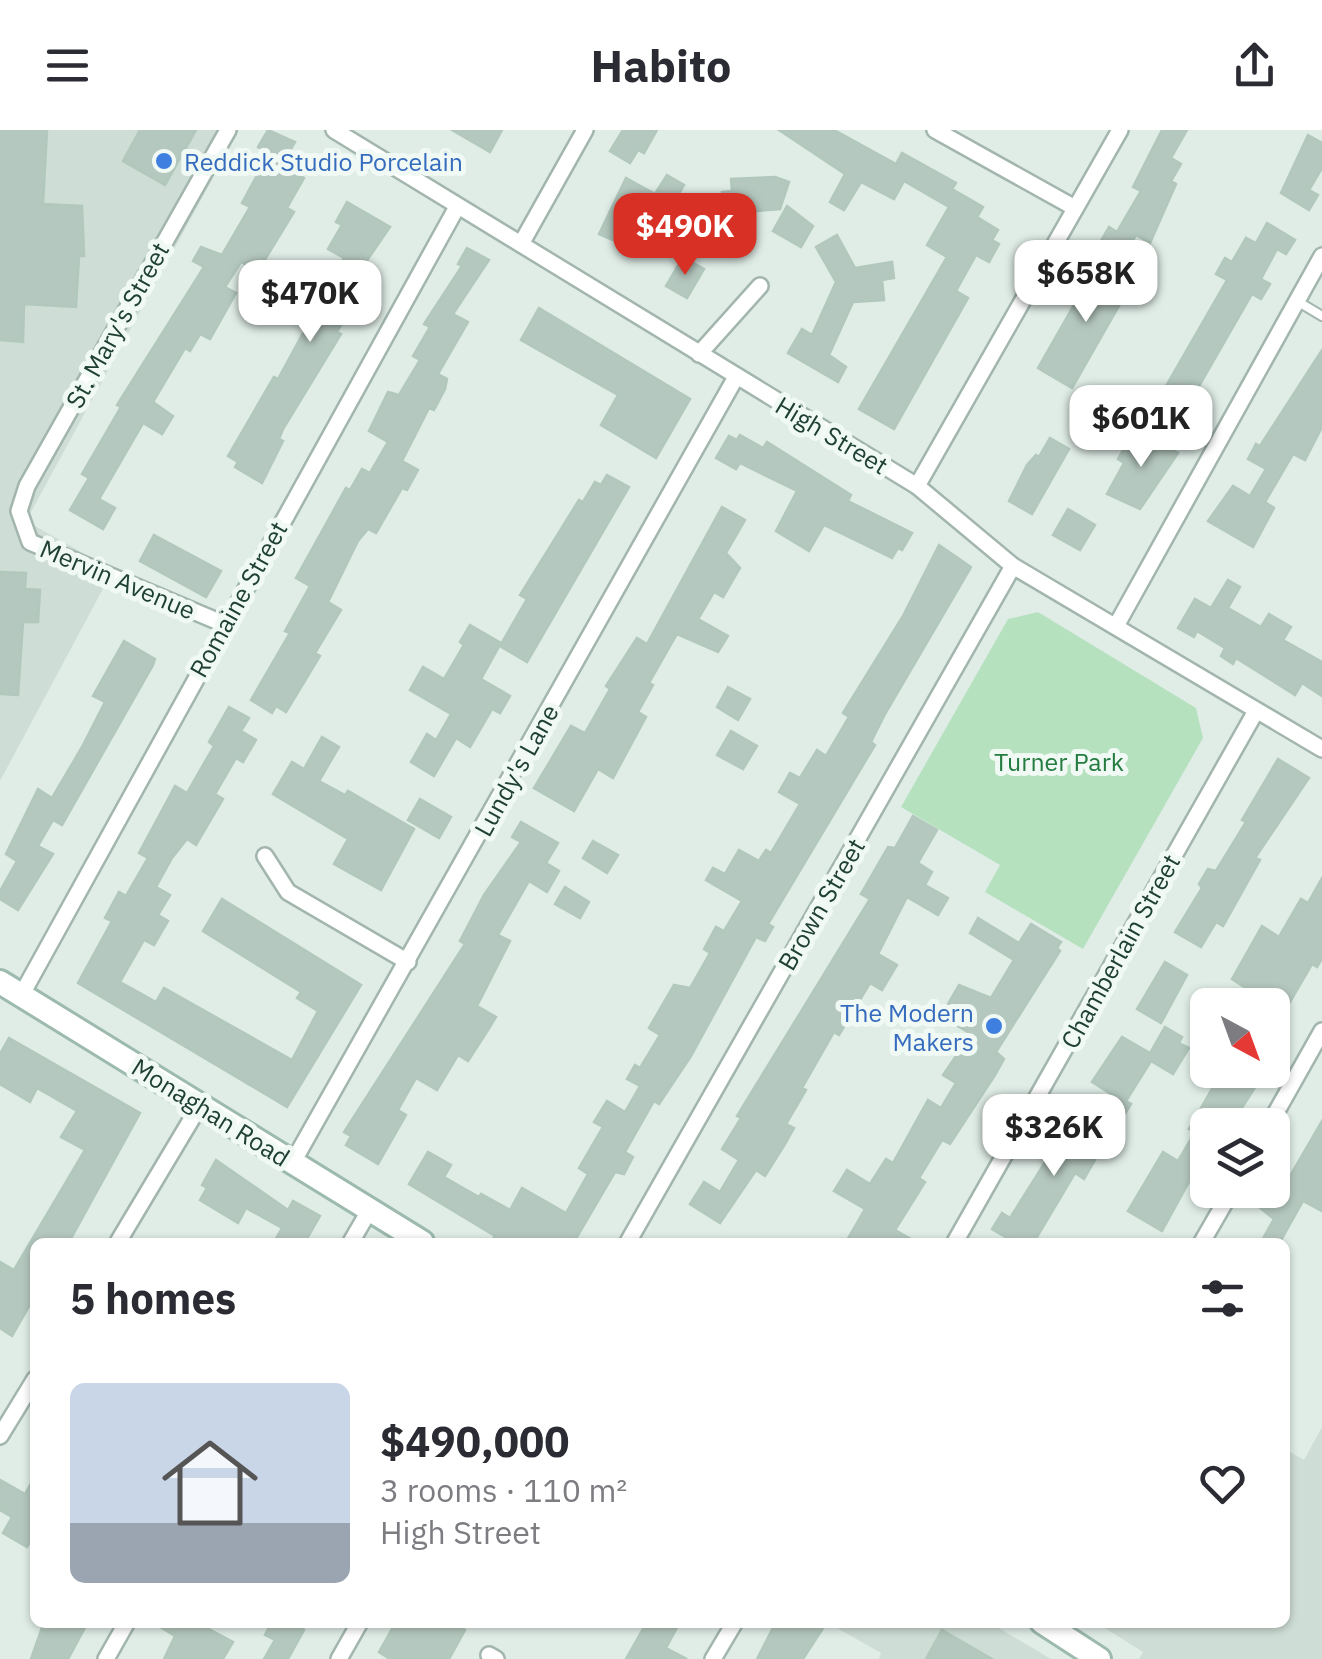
<!DOCTYPE html>
<meta charset="utf-8">
<style>
:root{--surface:#fff;--page:#f2f2f3;--text:#2b2b33;--muted:#7c7c81;--line:#e1e1e2;--accent:#d93025}
body{margin:0;font-family:"IBM Plex Sans",sans-serif;background:var(--page);color:var(--text);height:100vh;display:flex;flex-direction:column;font-size:38px;white-space:nowrap}
*{box-sizing:border-box;margin:0}
p{font-size:32px;color:var(--muted)}
.icon{flex:none;width:55px;height:55px;fill:none;stroke:currentColor;stroke-width:2;stroke-linecap:round;stroke-linejoin:round}
.map{position:relative;flex:1;overflow:hidden}
.panel{position:absolute;left:30px;top:1108px;width:1260px;height:390px;display:flex;flex-direction:column;background:var(--surface);border-radius:15px;box-shadow:0 2px 8px #0004}
.panel>*{flex:none}
.needle{width:65px;rotate:139deg}
.tools{position:absolute;left:1190px;top:858px;display:grid;gap:20px}
.tools a{display:grid;place-items:center;width:100px;height:100px;border-radius:15px;background:var(--surface);box-shadow:0 2px 8px #0004;font-size:50px}
.price{position:absolute;translate:-50% -85px;padding:0 22px;border-radius:20px;background:#fff;color:#222;font-size:32px;line-height:65px;filter:drop-shadow(0 2px 5px #0008)}
.price::after{content:'';position:absolute;left:50%;top:60px;width:30px;height:22px;margin-left:-15px;background:inherit;clip-path:polygon(0 0,100% 0,50% 100%)}
.price.on{background:var(--accent);color:#fff}
ul{padding:0;list-style:none}
li{display:flex;align-items:center;gap:30px;height:250px;padding:0 40px}
li+li{border-top:2px solid var(--line)}
li span{display:grid;place-items:center;flex:none;width:280px;height:200px;border-radius:15px;color:#555}
li>.icon{margin-inline-start:auto}
span .icon{width:120px;height:120px;fill:#fffc;stroke-width:1}
li b{font-size:42px}
h2{display:flex;justify-content:space-between;align-items:center;height:120px;padding:0 40px;font-size:42px}
header{display:flex;justify-content:space-between;align-items:center;height:130px;padding:0 40px;background:var(--surface);font-size:45px;font-weight:700}
.map>svg:first-child{display:block}
.built{fill:#ceddd5}
.green{fill:#b6e1bf}
.building{fill:#b5c8bf;stroke:#b2c8bd;stroke-width:2.5}
.lines{fill:none;stroke-linecap:round;stroke-linejoin:round}
.lane-casing{stroke:#a2b6ae;stroke-width:12}
.street-casing{stroke:#a2b6ae;stroke-width:20}
.secondary-casing{stroke:#9dbaae;stroke-width:28}
.lane{stroke:#fff;stroke-width:8}
.street{stroke:#fff;stroke-width:15}
.secondary{stroke:#fff;stroke-width:22}
.shop-dot{fill:#3f7fe0;stroke:#f1f9f5;stroke-width:4}
.labels{text-anchor:middle;dominant-baseline:central;stroke-width:10;stroke-linejoin:round;paint-order:stroke}
.shop-label{font-size:25px;fill:#366cbe;stroke:#f1f9f5;text-anchor:start}
.street-label{font-size:25px;fill:#1f4035;stroke:#f1f9f5}
.park-label{font-size:25px;fill:#247c40;stroke:#f1f9f5}
</style>
<header><svg class="icon" aria-label="menu" viewBox="0 0 24 24"><path d="M4 6h16M4 12h16M4 18h16"/></svg>Habito<svg class="icon" aria-label="share" viewBox="0 0 24 24"><path d="M12 15V3M7 8l5-5 5 5M5 13v7h14v-7"/></svg></header>
<div class="map">
<svg width="1322" height="1529" viewBox="0 0 1322 1529">
<rect width="100%" height="100%" fill="#e0ede7"/>
<!-- built -->
<g class="built">
<path d="M 0,0 L 239,0 L 26,391 L 113,440 L 0,651 Z"/>
<path d="M 1322,1297 L 1322,1529 L 1139,1529 L 1143,1522 L 1097,1493 L 1285,1492 L 1285,1319 L 1304,1330 Z"/>
<path d="M 828,1493 L 990,1493 L 1051,1529 L 879,1529 L 881,1523 Z"/>
</g>
<!-- green -->
<path class="green" d="M 1038,482 L 1196,578 L 1203,608 L 1083,819 L 985,762 L 1000,735 L 901,677 L 1008,489 Z"/>
<!-- building -->
<g class="building">
<path d="M 0,0 L 47,0 L 43,74 L 82,76 L 84,126 L 79,126 L 76,177 L 24,174 L 23,212 L 0,210 Z"/>
<path d="M 140,0 L 196,0 L 165,55 L 123,31 Z"/>
<path d="M 268,0 L 295,12 L 281,36 L 304,48 L 287,78 L 294,82 L 258,141 L 241,132 L 225,157 L 236,163 L 210,209 L 200,204 L 190,221 L 185,218 L 153,272 L 173,286 L 162,304 L 143,293 L 99,369 L 115,378 L 103,399 L 70,380 L 89,348 L 82,344 L 121,277 L 117,275 L 204,137 L 193,131 L 201,117 L 222,125 L 250,77 L 242,73 L 269,23 L 258,17 Z"/>
<path d="M 452,0 L 502,0 L 490,22 Z"/>
<path d="M 623,0 L 657,0 L 644,23 L 638,20 L 630,33 L 610,21 Z"/>
<path d="M 779,0 L 834,0 L 896,34 L 902,23 L 956,53 L 952,59 L 983,77 L 977,87 L 998,100 L 992,110 L 999,114 L 989,132 L 976,125 L 956,161 L 968,168 L 894,299 L 859,279 L 947,127 L 927,115 L 949,77 L 904,51 L 894,69 L 861,52 L 844,80 L 830,72 L 845,44 Z"/>
<path d="M 1162,0 L 1187,0 L 1171,28 L 1181,34 L 1171,51 L 1176,54 L 1150,113 L 1136,105 L 1121,130 L 1098,116 L 1109,97 L 1117,102 L 1141,61 L 1133,57 Z"/>
<path d="M 1308,5 L 1322,13 L 1322,38 L 1309,60 L 1318,65 L 1309,80 L 1281,63 Z"/>
<path d="M 667,45 L 684,55 L 658,100 L 653,96 L 639,121 L 599,104 L 626,48 L 655,64 Z"/>
<path d="M 775,47 L 789,52 L 780,79 L 724,84 L 722,62 L 732,61 L 731,49 Z"/>
<path d="M 347,72 L 390,97 L 357,145 L 366,150 L 337,202 L 341,204 L 283,299 L 279,309 L 283,311 L 262,353 L 235,337 L 238,332 L 228,326 L 274,247 L 278,249 L 344,128 L 328,119 L 342,95 L 336,92 Z"/>
<path d="M 787,76 L 813,96 L 801,117 L 773,101 Z"/>
<path d="M 704,77 L 723,92 L 695,128 L 675,114 Z"/>
<path d="M 1267,93 L 1295,110 L 1286,124 L 1277,119 L 1261,149 L 1270,154 L 1261,169 L 1252,164 L 1183,284 L 1158,270 L 1227,150 L 1216,144 L 1225,128 L 1232,132 L 1246,108 L 1256,113 Z"/>
<path d="M 837,105 L 855,138 L 892,132 L 894,148 L 882,150 L 884,170 L 853,172 L 829,225 L 846,237 L 838,252 L 788,223 L 802,199 L 812,205 L 836,152 L 816,117 Z"/>
<path d="M 467,118 L 489,130 L 453,184 L 468,192 L 438,244 L 447,249 L 445,259 L 434,280 L 429,278 L 402,331 L 418,340 L 407,360 L 402,358 L 376,403 L 368,399 L 358,411 L 328,472 L 341,480 L 315,523 L 320,526 L 286,582 L 276,576 L 272,583 L 251,570 L 290,503 L 285,501 L 310,456 L 296,448 L 346,358 L 350,360 L 362,339 L 370,343 L 388,312 L 369,301 L 388,262 L 399,265 L 420,230 L 413,226 L 430,197 L 424,194 L 462,136 L 458,134 Z"/>
<path d="M 683,127 L 704,139 L 687,168 L 666,156 Z"/>
<path d="M 1115,128 L 1133,139 L 1119,164 L 1124,167 L 1072,258 L 1038,238 L 1090,147 L 1100,153 Z"/>
<path d="M 539,178 L 690,269 L 656,328 L 601,295 L 618,265 L 521,210 Z"/>
<path d="M 1322,220 L 1322,297 L 1305,330 L 1293,324 L 1265,372 L 1274,378 L 1253,417 L 1208,391 L 1233,356 L 1250,366 L 1266,339 L 1248,329 L 1256,314 L 1260,316 Z"/>
<path d="M 1134,301 L 1178,323 L 1140,379 L 1107,364 L 1124,333 L 1118,329 Z"/>
<path d="M 740,305 L 763,318 L 767,312 L 851,365 L 848,371 L 912,403 L 902,420 L 898,418 L 892,428 L 824,395 L 809,421 L 776,401 L 797,361 L 740,333 L 736,339 L 716,328 L 729,306 L 737,310 Z"/>
<path d="M 1050,308 L 1069,319 L 1032,384 L 1009,371 L 1027,335 L 1036,325 L 1039,327 Z"/>
<path d="M 607,345 L 629,357 L 527,532 L 500,516 L 527,469 L 520,465 L 579,370 L 583,372 L 595,352 L 601,355 Z"/>
<path d="M 722,377 L 745,390 L 726,423 L 740,438 L 723,467 L 714,462 L 698,489 L 728,506 L 718,522 L 677,504 L 649,553 L 653,555 L 638,582 L 646,587 L 613,648 L 598,639 L 574,681 L 534,658 L 571,596 L 585,603 L 610,559 L 606,556 L 637,508 L 647,514 Z"/>
<path d="M 1068,379 L 1095,395 L 1080,420 L 1053,405 Z"/>
<path d="M 154,405 L 221,441 L 206,467 L 140,431 Z"/>
<path d="M 939,415 L 971,437 L 885,584 L 871,612 L 875,615 L 768,794 L 773,797 L 765,811 L 756,807 L 691,926 L 659,974 L 654,971 L 625,1022 L 633,1027 L 624,1044 L 615,1042 L 574,1112 L 491,1112 L 495,1106 L 409,1054 L 428,1022 L 451,1035 L 444,1047 L 479,1067 L 481,1064 L 510,1080 L 522,1058 L 566,1083 L 588,1044 L 579,1038 L 603,997 L 594,992 L 607,971 L 625,982 L 640,956 L 627,949 L 635,935 L 640,938 L 660,905 L 649,898 L 674,855 L 690,858 L 710,823 L 704,819 L 716,797 L 724,801 L 742,771 L 706,750 L 713,738 L 725,744 L 739,720 L 759,731 L 766,720 L 771,723 L 800,674 L 779,662 L 790,643 L 800,648 L 817,620 L 826,626 L 849,587 L 843,583 L 903,486 Z"/>
<path d="M 0,442 L 26,443 L 25,459 L 40,460 L 38,492 L 23,492 L 18,565 L 0,564 Z"/>
<path d="M 1228,450 L 1240,457 L 1228,478 L 1261,497 L 1269,484 L 1291,497 L 1283,510 L 1322,532 L 1322,566 L 1302,553 L 1295,565 L 1236,528 L 1233,534 L 1221,526 L 1225,518 L 1197,501 L 1194,507 L 1178,498 L 1195,469 L 1211,478 Z"/>
<path d="M 470,495 L 501,513 L 481,549 L 510,566 L 500,583 L 492,579 L 470,617 L 456,608 L 434,646 L 411,632 L 427,604 L 436,610 L 451,584 L 410,560 L 423,537 L 444,549 L 464,515 L 460,512 Z"/>
<path d="M 124,511 L 155,529 L 153,535 L 62,695 L 53,690 L 38,716 L 53,724 L 18,780 L 0,769 L 0,761 L 17,731 L 6,724 L 38,659 L 52,668 L 82,617 L 105,572 L 93,566 Z"/>
<path d="M 728,557 L 750,569 L 738,590 L 717,577 Z"/>
<path d="M 229,577 L 249,588 L 241,601 L 256,610 L 243,632 L 236,628 L 215,664 L 223,669 L 196,715 L 187,709 L 172,728 L 156,757 L 170,765 L 158,785 L 168,791 L 154,815 L 144,810 L 120,852 L 156,872 L 164,858 L 292,930 L 318,881 L 297,868 L 301,862 L 203,801 L 222,769 L 361,855 L 287,977 L 78,853 L 112,791 L 105,788 L 119,762 L 126,766 L 148,728 L 139,723 L 167,671 L 175,656 L 187,663 L 214,616 L 209,612 Z"/>
<path d="M 731,601 L 757,616 L 743,639 L 717,625 Z"/>
<path d="M 322,607 L 339,617 L 319,651 L 345,665 L 348,661 L 414,699 L 381,760 L 334,734 L 348,709 L 273,664 L 292,632 L 304,639 Z"/>
<path d="M 1278,629 L 1309,648 L 1255,728 L 1260,730 L 1223,796 L 1216,792 L 1201,817 L 1175,802 L 1202,758 L 1199,754 L 1208,739 L 1216,741 L 1246,692 L 1242,690 Z"/>
<path d="M 420,669 L 451,687 L 439,708 L 408,690 Z"/>
<path d="M 913,686 L 937,700 L 918,733 L 932,742 L 925,755 L 948,768 L 938,785 L 907,767 L 878,824 L 897,835 L 882,860 L 870,853 L 839,905 L 834,902 L 802,958 L 806,960 L 786,994 L 794,998 L 785,1014 L 765,1046 L 756,1040 L 720,1093 L 690,1074 L 704,1052 L 720,1062 L 739,1030 L 722,1019 L 741,988 L 737,986 L 870,769 L 861,764 L 888,717 L 895,718 Z"/>
<path d="M 521,692 L 558,713 L 546,733 L 559,741 L 547,762 L 529,751 L 498,805 L 510,811 L 477,876 L 496,887 L 488,900 L 468,931 L 458,925 L 437,960 L 416,948 L 398,980 L 406,985 L 378,1034 L 346,1015 L 351,1006 L 344,1002 L 465,814 L 460,811 L 484,765 L 521,712 L 512,707 Z"/>
<path d="M 593,711 L 618,725 L 607,743 L 583,728 Z"/>
<path d="M 1322,748 L 1322,829 L 1317,837 L 1312,834 L 1272,903 L 1272,875 L 1232,849 L 1262,796 L 1279,807 L 1301,769 L 1308,773 Z"/>
<path d="M 565,757 L 589,772 L 580,788 L 555,774 Z"/>
<path d="M 978,788 L 1019,813 L 1031,794 L 1061,812 L 1057,818 L 1060,821 L 996,922 L 1004,929 L 995,945 L 950,1014 L 942,1010 L 919,1048 L 925,1052 L 895,1100 L 916,1112 L 846,1112 L 865,1079 L 834,1061 L 847,1040 L 870,1054 L 886,1029 L 893,1033 L 928,970 L 941,978 L 956,953 L 943,945 L 971,904 L 941,886 L 959,855 L 991,868 L 1014,830 L 970,803 Z"/>
<path d="M 1165,832 L 1187,845 L 1161,893 L 1137,879 Z"/>
<path d="M 1165,897 L 1182,907 L 1179,913 L 1189,918 L 1173,944 L 1151,931 L 1126,971 L 1131,974 L 1122,989 L 1106,979 L 1114,966 L 1092,952 L 1122,907 L 1150,923 Z"/>
<path d="M 9,908 L 140,983 L 69,1112 L 35,1112 L 35,1166 L 12,1206 L 0,1198 L 0,1132 L 14,1140 L 85,1020 L 61,1007 L 77,981 L 37,958 L 30,972 L 0,954 L 0,924 Z"/>
<path d="M 1200,940 L 1266,940 L 1231,995 L 1208,995 L 1208,1034 L 1201,1030 L 1162,1101 L 1128,1081 L 1163,1022 L 1178,1031 L 1195,1002 L 1189,999 L 1217,950 Z"/>
<path d="M 1078,980 L 1109,999 L 1092,1028 L 1095,1030 L 1084,1049 L 1075,1043 L 1034,1112 L 1014,1112 L 992,1099 L 1002,1083 L 1010,1088 Z"/>
<path d="M 1322,991 L 1322,1081 L 1303,1071 L 1280,1112 L 1261,1112 L 1274,1089 L 1259,1077 L 1272,1057 L 1282,1060 Z"/>
<path d="M 216,1030 L 288,1080 L 293,1071 L 320,1086 L 305,1112 L 274,1112 L 282,1098 L 246,1078 L 238,1093 L 200,1070 L 207,1058 L 202,1055 Z"/>
<path d="M 35,1346 L 35,1403 L 27,1417 L 3,1403 L 12,1387 L 0,1380 L 0,1350 L 25,1364 Z"/>
<path d="M 44,1492 L 88,1492 L 68,1529 L 31,1529 Z"/>
<path d="M 152,1492 L 210,1492 L 207,1498 L 233,1512 L 223,1529 L 164,1529 L 175,1506 Z"/>
<path d="M 272,1492 L 292,1492 L 304,1500 L 288,1529 L 264,1529 L 275,1510 L 265,1505 Z"/>
<path d="M 396,1492 L 432,1492 L 443,1499 L 451,1492 L 465,1500 L 449,1529 L 390,1529 L 379,1522 Z"/>
<path d="M 647,1492 L 680,1492 L 666,1518 L 687,1529 L 626,1529 Z"/>
<path d="M 776,1492 L 827,1492 L 803,1529 L 757,1529 Z"/>
<path d="M 942,1500 L 992,1529 L 926,1529 Z"/>
</g>
<g class="lines">
<defs>
<path id="lane" d="M 1297,171 L 1322,186"/>
<g id="street">
<path d="M 334,0 L 917,356 L 1013,436 L 1322,619"/>
<path d="M 935,0 L 1075,78"/>
<path d="M 521,114 L 585,0"/>
<path d="M 699,224 L 760,156"/>
<path d="M 917,356 L 1120,0"/>
<path d="M 224,494 L 30,412 L 19,381 L 27,356 L 228,0"/>
<path d="M 1116,496 L 1322,126"/>
<path d="M 265,726 L 288,762 L 408,832"/>
<path d="M 22,864 L 457,77"/>
<path d="M 1269,995 L 1322,901"/>
<path d="M 293,1032 L 736,247"/>
<path d="M 118,1112 L 200,975"/>
<path d="M 351,1112 L 369,1081"/>
<path d="M 628,1112 L 1013,436"/>
<path d="M 955,1112 L 1256,581"/>
<path d="M 1202,1112 L 1232,1060"/>
<path d="M 0,1306 L 35,1249"/>
<path d="M 489,1525 L 496,1529"/>
<path d="M 106,1529 L 127,1492"/>
<path d="M 339,1529 L 360,1492"/>
<path d="M 713,1529 L 735,1492"/>
</g>
<g id="secondary">
<path d="M 0,852 L 422,1112"/>
<path d="M 1042,1492 L 1099,1529"/>
</g>
</defs>
<!-- lane casing -->
<use href="#lane" class="lane-casing"/>
<!-- street casing -->
<use href="#street" class="street-casing"/>
<!-- secondary casing -->
<use href="#secondary" class="secondary-casing"/>
<!-- lane -->
<use href="#lane" class="lane"/>
<!-- street -->
<use href="#street" class="street"/>
<!-- secondary -->
<use href="#secondary" class="secondary"/>
</g>
<!-- markers -->
<g class="shop-dot">
<circle cx="164" cy="31" r="10"/>
<circle cx="994" cy="896" r="10"/>
</g>
<g class="labels">
<!-- shop labels -->
<g class="shop-label">
<text x="184" y="31">Reddick Studio Porcelain</text>
<text x="974" y="882" text-anchor="end">The Modern<tspan x="974" dy="29">Makers</tspan></text>
</g>
<!-- street labels -->
<g class="street-label">
<text transform="translate(117 195) rotate(-61)">St. Mary's Street</text>
<text transform="translate(832 305) rotate(31)">High Street</text>
<text transform="translate(118 449) rotate(23)">Mervin Avenue</text>
<text transform="translate(238 469) rotate(-61)">Romaine Street</text>
<text transform="translate(516 640) rotate(-61)">Lundy's Lane</text>
<text transform="translate(821 774) rotate(-60)">Brown Street</text>
<text transform="translate(1120 821) rotate(-61)">Chamberlain Street</text>
<text transform="translate(211 982) rotate(32)">Monaghan Road</text>
</g>
<!-- park labels -->
<g class="park-label">
<text x="1059" y="631">Turner Park</text>
</g>
</g>
</svg>
<div class="tools">
<a><svg class="needle" viewBox="-14 -14 28 28"><path d="M0-13l5 13h-10z" fill="#e53935"/><path d="M0 13l5-13h-10z" fill="#7c7c81"/></svg></a>
<a><svg class="icon" aria-label="layers" viewBox="0 0 24 24"><path d="M12 4l9 5-9 5-9-5zM3 14l9 5 9-5"/></svg></a>
</div>
<b class="price on" style="left:685px;top:148px">$490K</b>
<b class="price" style="left:1086px;top:195px">$658K</b>
<b class="price" style="left:310px;top:215px">$470K</b>
<b class="price" style="left:1141px;top:340px">$601K</b>
<b class="price" style="left:1054px;top:1049px">$326K</b>
<section class="panel">
<h2>5 homes<svg class="icon" aria-label="filters" viewBox="0 0 24 24"><path d="M4 7h16M4 17h16"/><circle cx="9" cy="7" r="2"/><circle cx="15" cy="17" r="2"/></svg></h2>
<ul>
<li><span style="background:linear-gradient(#c9d6e8 70%,#9aa5b1 0)"><svg class="icon" aria-label="home" viewBox="0 0 24 24"><path d="M3 11l9-7 9 7M6 9v11h12V9"/></svg></span><div><b>$490,000</b><p>3 rooms · 110 m²</p><p>High Street</p></div><svg class="icon" aria-label="heart" viewBox="0 0 24 24"><path d="M12 20l-8-8c-3-5 5-10 8-4 3-6 11-1 8 4z"/></svg></li>
</ul>
</section>
</div>
